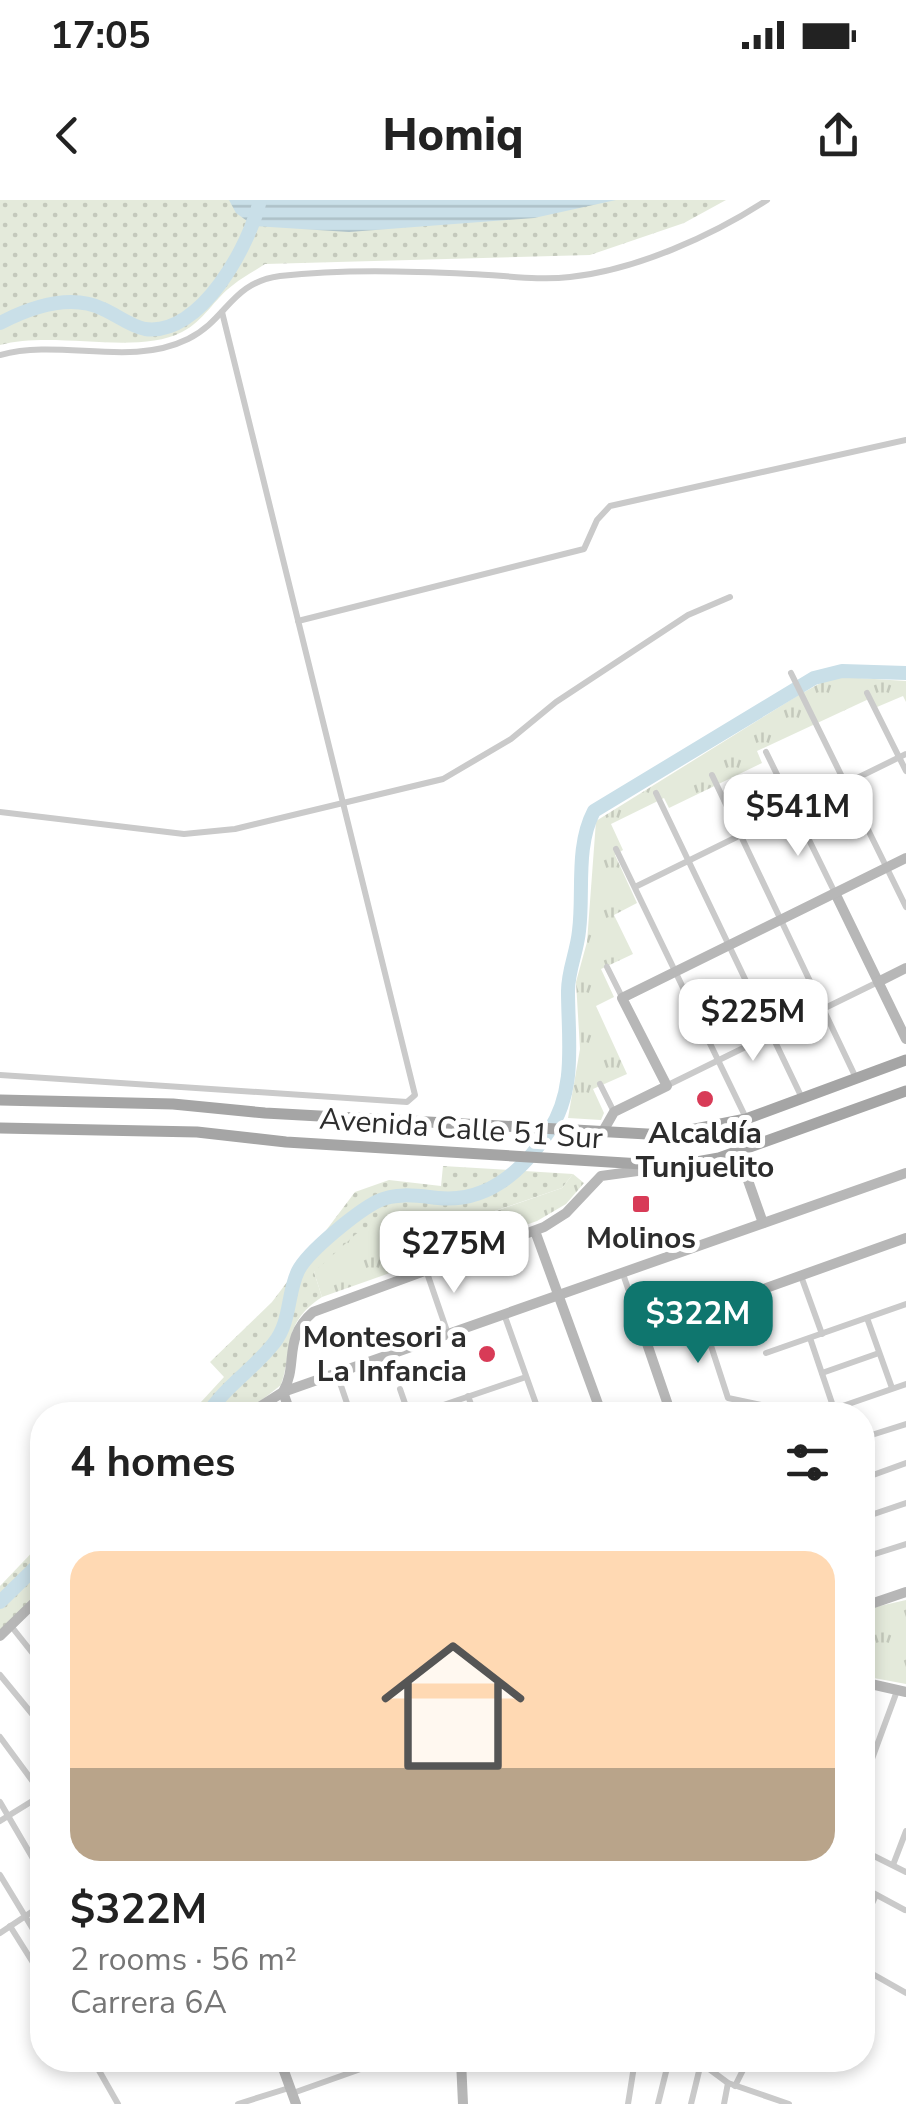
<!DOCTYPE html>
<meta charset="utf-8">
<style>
:root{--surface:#fff;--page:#f2f2f2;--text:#222;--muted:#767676;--line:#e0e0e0;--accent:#0f766e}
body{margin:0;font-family:"Nunito Sans",sans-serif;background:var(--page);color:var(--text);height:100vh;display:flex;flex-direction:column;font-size:38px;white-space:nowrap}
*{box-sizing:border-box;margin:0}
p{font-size:32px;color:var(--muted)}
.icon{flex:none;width:55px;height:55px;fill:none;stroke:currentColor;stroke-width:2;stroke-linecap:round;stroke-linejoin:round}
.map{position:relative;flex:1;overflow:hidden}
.sheet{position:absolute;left:30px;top:1202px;width:845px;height:670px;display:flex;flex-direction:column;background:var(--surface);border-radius:40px;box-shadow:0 5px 15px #0003}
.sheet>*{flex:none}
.price{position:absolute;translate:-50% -85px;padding:0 22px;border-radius:20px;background:#fff;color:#222;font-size:32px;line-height:65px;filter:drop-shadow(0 2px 5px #0008)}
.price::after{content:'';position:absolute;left:50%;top:60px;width:30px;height:22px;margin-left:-15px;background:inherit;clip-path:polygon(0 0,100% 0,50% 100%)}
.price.on{background:var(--accent);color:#fff}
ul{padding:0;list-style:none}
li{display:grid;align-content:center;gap:20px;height:530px;padding:0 40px}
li+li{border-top:2px solid var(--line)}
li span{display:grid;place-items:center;height:310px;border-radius:30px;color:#555}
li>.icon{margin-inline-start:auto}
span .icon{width:180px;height:180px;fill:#fffc;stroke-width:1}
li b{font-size:42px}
h2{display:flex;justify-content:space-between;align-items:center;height:120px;padding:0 40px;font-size:42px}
.status{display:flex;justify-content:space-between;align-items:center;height:70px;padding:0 50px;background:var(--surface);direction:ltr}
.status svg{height:28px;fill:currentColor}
header{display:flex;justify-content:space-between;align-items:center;height:130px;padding:0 40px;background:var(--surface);font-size:45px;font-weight:800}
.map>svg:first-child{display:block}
.grass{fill:url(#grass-dots)}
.park{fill:url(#park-tufts)}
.water{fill:url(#water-rules)}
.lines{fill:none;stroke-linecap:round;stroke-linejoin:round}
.river{stroke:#c9dfe8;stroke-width:14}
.street{stroke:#cacaca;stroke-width:6}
.secondary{stroke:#b7b7b7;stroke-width:10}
.primary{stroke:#a5a5a5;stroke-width:11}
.poi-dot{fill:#d83b57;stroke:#fff;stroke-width:4}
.labels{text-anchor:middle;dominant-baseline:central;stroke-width:10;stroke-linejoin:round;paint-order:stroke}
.street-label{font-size:30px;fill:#2d2d2d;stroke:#fff}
.poi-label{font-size:30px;font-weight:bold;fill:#2d2d2d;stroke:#fff}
</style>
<div class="status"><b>17:05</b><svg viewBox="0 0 49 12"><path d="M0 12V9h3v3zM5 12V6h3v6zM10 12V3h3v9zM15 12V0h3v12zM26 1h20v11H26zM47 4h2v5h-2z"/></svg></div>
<header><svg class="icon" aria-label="back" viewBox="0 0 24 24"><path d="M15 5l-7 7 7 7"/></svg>Homiq<svg class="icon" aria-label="share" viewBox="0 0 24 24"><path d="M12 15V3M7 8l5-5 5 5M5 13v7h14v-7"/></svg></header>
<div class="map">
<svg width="906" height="1904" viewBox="0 0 906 1904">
<defs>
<pattern id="grass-dots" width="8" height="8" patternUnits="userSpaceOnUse" patternTransform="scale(2.5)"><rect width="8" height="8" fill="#e4eadb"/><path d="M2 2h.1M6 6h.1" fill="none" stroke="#c4c9bc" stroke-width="1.8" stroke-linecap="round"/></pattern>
<pattern id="park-tufts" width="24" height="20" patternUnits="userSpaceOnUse" patternTransform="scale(2.5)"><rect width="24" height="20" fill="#e4eadb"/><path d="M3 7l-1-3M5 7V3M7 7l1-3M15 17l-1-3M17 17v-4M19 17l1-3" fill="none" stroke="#c4c9bc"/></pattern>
<pattern id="water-rules" width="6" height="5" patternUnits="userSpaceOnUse" patternTransform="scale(2.5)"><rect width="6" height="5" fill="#c9dfe8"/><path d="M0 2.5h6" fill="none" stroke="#adc0c7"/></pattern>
</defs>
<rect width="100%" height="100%" fill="#fff"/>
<!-- grass -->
<g class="grass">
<path d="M 0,0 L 726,0 L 684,23 L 590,55 L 265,64 C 255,71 243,77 233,85 C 214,99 204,121 182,132 C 135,156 56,130 0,145 Z"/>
<path d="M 443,966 L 573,974 L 562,988 L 419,1037 L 407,1025 L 395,1027 L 314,1072 L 322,1097 C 281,1124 294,1148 281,1185 L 243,1215 L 189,1215 L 224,1177 L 210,1162 L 272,1102 L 355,992 L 389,980 L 441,986 Z"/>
<path d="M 42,1342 L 42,1389 L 0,1430 L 0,1386 Z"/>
</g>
<!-- park -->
<g class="park">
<path d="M 843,477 L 906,481 L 906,502 L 903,496 L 877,507 L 871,498 L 757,551 L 762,563 L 669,608 L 664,598 L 611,624 L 623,650 L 615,655 L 637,703 L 614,715 L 633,754 L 601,769 L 614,797 L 596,806 L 627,874 L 593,889 L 604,913 L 601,920 L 568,918 L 580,849 L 576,782 L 587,742 L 596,621 L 797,496 L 826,480 Z"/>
<path d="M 573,974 L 584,983 L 566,1004 L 537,1021 L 322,1097 L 314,1072 L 356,1034 L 389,1019 L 395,1027 L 416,1026 L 420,1037 L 562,988 Z"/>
<path d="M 906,1400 L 906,1484 L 863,1476 L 862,1410 Z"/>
</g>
<!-- water -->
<path class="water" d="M 229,0 L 616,0 L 534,18 L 349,32 L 254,26 L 236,13 Z"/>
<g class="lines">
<!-- river -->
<g class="river">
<path d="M 0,123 C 31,107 70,93 103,109 C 117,115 130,126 145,129 C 201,137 250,44 260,0"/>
<path d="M 207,1215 C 225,1186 254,1169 274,1143 C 291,1122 287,1094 298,1071 C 308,1051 358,1011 378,1001 C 397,992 419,996 438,998 C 487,1003 523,971 549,931 C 577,889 568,839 568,791 C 568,770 577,752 579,731 C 584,693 575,647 594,611 L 814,478 L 842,471 L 906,473"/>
<path d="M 0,1402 L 42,1361"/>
</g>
<!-- street -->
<g class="street">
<path d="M 0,155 C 61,138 129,168 188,139 C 228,119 230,83 280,76 C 342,69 408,71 470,74 C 503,75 538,81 570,77 C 636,70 712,36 767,0"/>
<path d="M 298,421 L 584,349 L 597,320 L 610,306 L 906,240"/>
<path d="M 791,473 L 906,707"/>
<path d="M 867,493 L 906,571"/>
<path d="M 766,552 L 835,693"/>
<path d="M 712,575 L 856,878"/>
<path d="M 656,593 L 802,898"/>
<path d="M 0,612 L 184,634 L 235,629 L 443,579 L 511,539 L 556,502 L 688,415 L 730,397"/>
<path d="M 616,649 L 746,918"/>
<path d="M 635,687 L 906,554"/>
<path d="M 607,767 L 622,797"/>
<path d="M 0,875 L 407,902 L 415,895 L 222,112"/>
<path d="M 600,884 L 614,912"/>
<path d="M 668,885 L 878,782"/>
<path d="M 426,1070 L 448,1134"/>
<path d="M 623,1074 L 643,1132"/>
<path d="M 801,1076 L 822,1134"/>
<path d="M 700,1112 L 728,1198 L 766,1206 L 768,1215"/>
<path d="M 504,1114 L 540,1215"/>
<path d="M 867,1118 L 892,1188"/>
<path d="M 810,1138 L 836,1215"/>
<path d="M 766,1153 L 906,1104"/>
<path d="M 822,1173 L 879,1153"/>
<path d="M 337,1174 L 351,1215"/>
<path d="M 400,1189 L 409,1215"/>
<path d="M 468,1196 L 475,1215"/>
<path d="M 834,1209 L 906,1184"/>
<path d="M 414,1215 L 526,1177"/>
<path d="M 862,1238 L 906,1224"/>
<path d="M 862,1279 L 906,1263"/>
<path d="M 862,1294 L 870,1315"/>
<path d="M 862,1318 L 906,1303"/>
<path d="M 862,1358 L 906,1344"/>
<path d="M 11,1426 L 42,1465"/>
<path d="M 0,1475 L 42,1526"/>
<path d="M 0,1537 L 42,1594"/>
<path d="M 862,1586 L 897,1491"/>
<path d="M 0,1602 L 42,1674"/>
<path d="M 0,1621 L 42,1595"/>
<path d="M 862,1650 L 906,1672"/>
<path d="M 893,1665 L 906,1631"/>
<path d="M 0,1675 L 42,1744"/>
<path d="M 862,1687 L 905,1710"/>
<path d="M 862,1725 L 876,1695"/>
<path d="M 10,1726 L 42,1777"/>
<path d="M 0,1733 L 42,1705"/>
<path d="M 862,1768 L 906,1793"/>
<path d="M 93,1860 L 118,1904"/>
<path d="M 114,1860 L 122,1865 L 127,1860"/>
<path d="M 697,1860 L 728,1883 L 789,1904"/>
<path d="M 735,1886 L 748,1860"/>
<path d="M 293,1893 L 386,1860"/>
<path d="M 238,1904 L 289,1888"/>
<path d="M 628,1904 L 635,1860"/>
<path d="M 658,1904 L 669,1860"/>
<path d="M 691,1904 L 701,1863"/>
<path d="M 724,1904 L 728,1883"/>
</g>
<!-- secondary -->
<g class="secondary">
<path d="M 835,693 L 906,839"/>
<path d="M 878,782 L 906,768"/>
<path d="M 602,933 L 614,912 L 667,886 L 622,798 L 906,658"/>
<path d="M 738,952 L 763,1023"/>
<path d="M 535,1031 L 602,1215"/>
<path d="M 247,1215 L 283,1192 L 906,973"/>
<path d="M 291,1215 L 283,1192 C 299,1164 282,1139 313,1112 L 544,1027 L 566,1013 L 601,976 L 652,969"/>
<path d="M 667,1215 L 668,1205 L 643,1132 L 906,1038"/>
<path d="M 862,1407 L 906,1392"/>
<path d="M 0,1436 L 42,1395"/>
<path d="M 862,1482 L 906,1492"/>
<path d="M 280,1860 L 296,1904"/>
<path d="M 461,1860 L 463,1904"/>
</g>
<!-- primary -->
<g class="primary">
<path d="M 0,900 L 173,904 L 265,913 L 665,935 L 746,919 L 906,860"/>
<path d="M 0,928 L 197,932 L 286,942 L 674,966 L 719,958 L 906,891"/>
</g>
</g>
<!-- markers -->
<g class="poi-dot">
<circle cx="705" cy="899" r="10"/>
<rect x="631" y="994" width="20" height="20" rx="5"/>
<circle cx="487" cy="1154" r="10"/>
</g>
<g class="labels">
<!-- street labels -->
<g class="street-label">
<text transform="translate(461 929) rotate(4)">Avenida Calle 51 Sur</text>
</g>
<!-- poi labels -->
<g class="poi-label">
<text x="705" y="933">Alcaldía<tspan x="705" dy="34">Tunjuelito</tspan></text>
<text x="641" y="1038">Molinos</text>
<text x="467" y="1137" text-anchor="end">Montesori a<tspan x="467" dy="34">La Infancia</tspan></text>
</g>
</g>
</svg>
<b class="price" style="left:798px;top:659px">$541M</b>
<b class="price" style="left:753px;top:864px">$225M</b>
<b class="price" style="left:454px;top:1096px">$275M</b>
<b class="price on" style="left:698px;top:1166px">$322M</b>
<section class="sheet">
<h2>4 homes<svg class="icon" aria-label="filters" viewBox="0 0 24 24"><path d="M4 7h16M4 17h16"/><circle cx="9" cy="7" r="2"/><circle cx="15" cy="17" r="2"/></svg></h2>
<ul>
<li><span style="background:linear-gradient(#ffd9b3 70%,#b9a48a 0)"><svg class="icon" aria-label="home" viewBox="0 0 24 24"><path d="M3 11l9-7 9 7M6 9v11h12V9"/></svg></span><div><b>$322M</b><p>2 rooms · 56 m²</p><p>Carrera 6A</p></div></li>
</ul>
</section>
</div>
